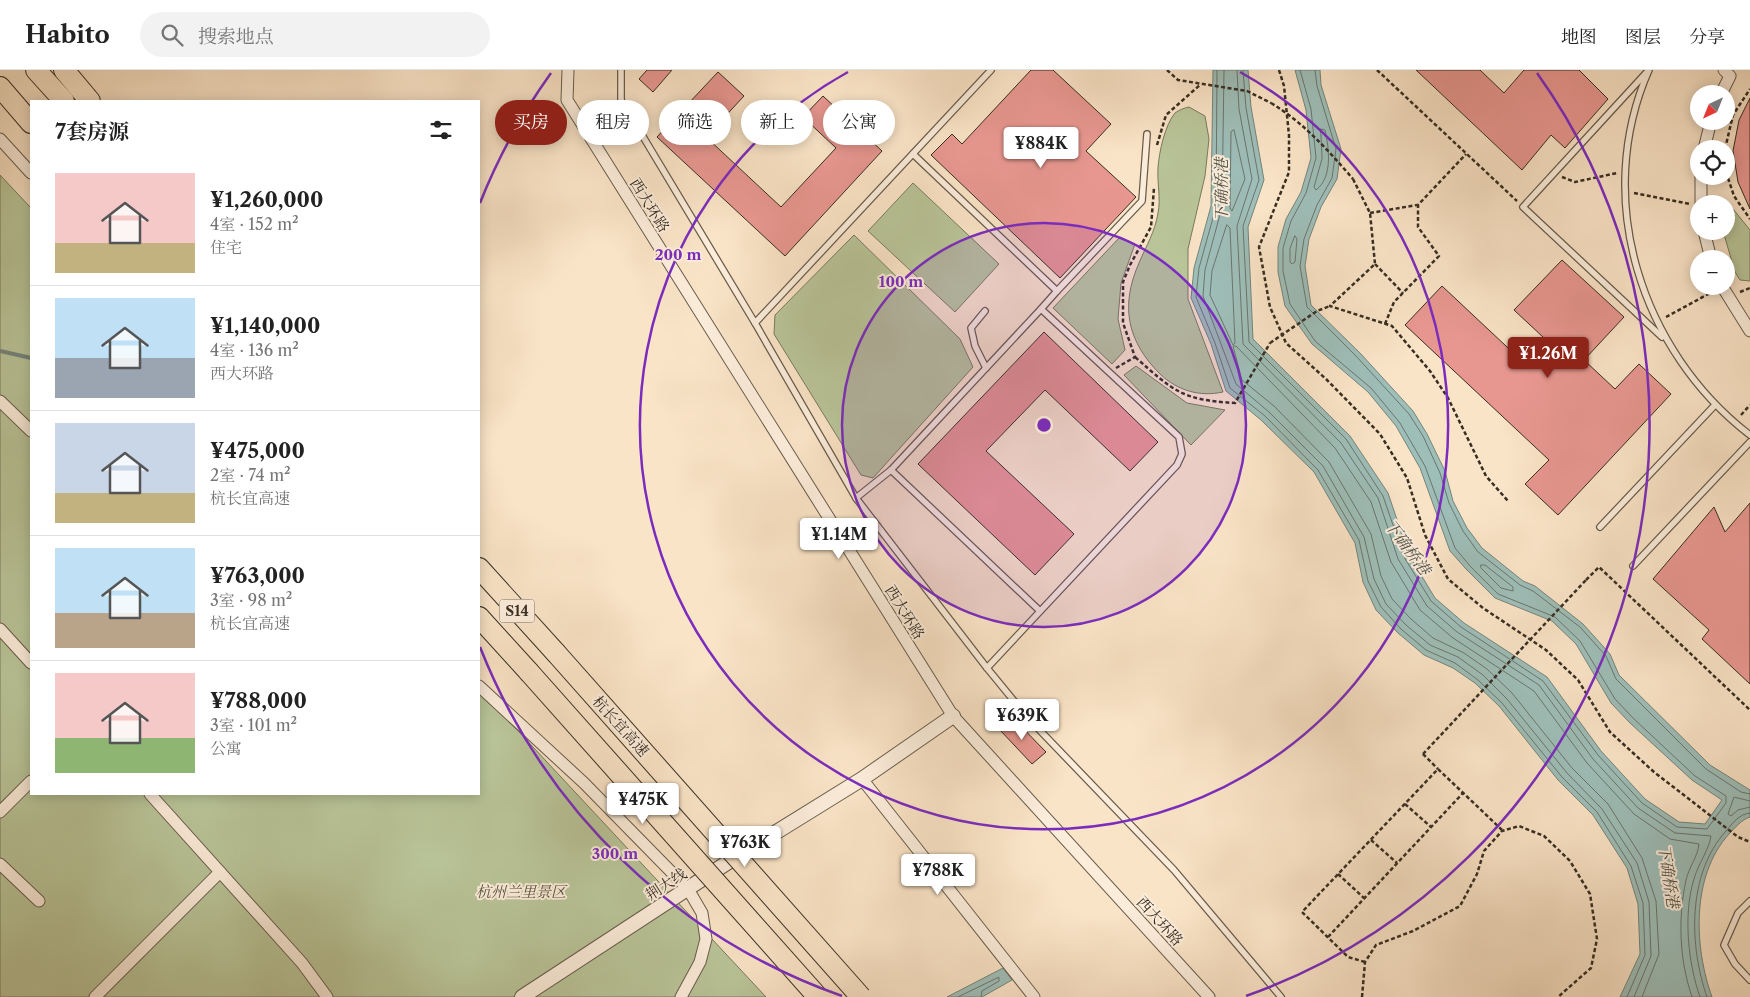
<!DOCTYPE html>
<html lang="zh">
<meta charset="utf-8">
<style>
:root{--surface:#fff;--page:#f2f2f2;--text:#222;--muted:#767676;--line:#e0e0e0;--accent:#8f2418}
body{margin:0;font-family:"Libre Caslon Text","Noto Serif SC",serif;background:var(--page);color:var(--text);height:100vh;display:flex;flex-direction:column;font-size:19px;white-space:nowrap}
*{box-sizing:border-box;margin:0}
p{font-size:16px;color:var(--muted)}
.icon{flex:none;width:28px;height:28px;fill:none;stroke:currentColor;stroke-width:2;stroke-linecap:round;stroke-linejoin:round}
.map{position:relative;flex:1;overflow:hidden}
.panel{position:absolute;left:30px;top:30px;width:450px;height:695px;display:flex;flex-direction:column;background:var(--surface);border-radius:0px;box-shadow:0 2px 12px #0003}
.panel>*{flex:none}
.top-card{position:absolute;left:495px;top:30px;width:475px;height:45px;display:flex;gap:10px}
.needle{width:32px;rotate:223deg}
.controls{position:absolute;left:1690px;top:15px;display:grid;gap:10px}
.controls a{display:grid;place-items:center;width:45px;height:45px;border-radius:50%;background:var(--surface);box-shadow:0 2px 12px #0003;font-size:25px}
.price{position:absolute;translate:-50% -42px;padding:0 11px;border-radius:5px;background:#fff;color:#222;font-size:16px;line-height:32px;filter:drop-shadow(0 1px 2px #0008)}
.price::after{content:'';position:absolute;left:50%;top:30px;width:15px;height:11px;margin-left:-8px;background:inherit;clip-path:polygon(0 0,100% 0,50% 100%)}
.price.active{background:var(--accent);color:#fff}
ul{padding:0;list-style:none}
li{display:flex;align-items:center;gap:15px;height:125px;padding:0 25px}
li+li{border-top:1px solid var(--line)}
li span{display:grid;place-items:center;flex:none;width:140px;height:100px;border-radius:0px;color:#555}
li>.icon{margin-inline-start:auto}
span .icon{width:60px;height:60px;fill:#fffc;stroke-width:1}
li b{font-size:21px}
h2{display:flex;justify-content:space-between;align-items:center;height:60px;padding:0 25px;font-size:21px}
.chip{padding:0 18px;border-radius:22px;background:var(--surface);box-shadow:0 2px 12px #0003;font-size:18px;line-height:45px}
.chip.active{background:var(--accent);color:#fff}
header{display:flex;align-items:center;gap:30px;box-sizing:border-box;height:70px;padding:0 25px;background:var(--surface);border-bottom:1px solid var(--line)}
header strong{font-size:24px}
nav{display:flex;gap:28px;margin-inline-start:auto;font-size:18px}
.search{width:350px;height:45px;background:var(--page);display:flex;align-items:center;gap:12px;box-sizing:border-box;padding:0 18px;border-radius:28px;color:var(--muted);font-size:19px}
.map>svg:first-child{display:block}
.green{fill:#b9c599;stroke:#787a5e}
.water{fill:#9ebeb8;stroke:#75847c}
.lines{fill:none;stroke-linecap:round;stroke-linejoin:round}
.shore{stroke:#6a766e;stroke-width:1}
.stream{stroke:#75847c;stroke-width:4}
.building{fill:#e89790;stroke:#372e23}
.service-casing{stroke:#685c4c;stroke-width:8}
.minor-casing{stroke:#685c4c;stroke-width:13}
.tertiary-casing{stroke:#685c4c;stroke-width:16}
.motorway-casing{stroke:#372e23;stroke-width:22}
.path{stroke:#372e23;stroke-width:2.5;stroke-dasharray:4 2.5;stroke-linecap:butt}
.service{stroke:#fceddb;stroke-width:5.5}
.minor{stroke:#fceddb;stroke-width:11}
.tertiary{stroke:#fceddb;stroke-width:14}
.motorway{stroke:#fae4c7;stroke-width:20}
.motorway-bridge-casing{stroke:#372e23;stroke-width:22;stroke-linecap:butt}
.path-bridge{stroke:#372e23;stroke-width:2.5;stroke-dasharray:4 2.5;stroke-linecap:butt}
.motorway-bridge{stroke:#fae4c7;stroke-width:20}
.ring{fill:none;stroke:#7b2cbf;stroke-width:2.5}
.labels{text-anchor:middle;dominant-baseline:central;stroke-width:4;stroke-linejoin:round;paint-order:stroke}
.shield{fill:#fceddb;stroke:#72675a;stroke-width:1}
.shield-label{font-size:14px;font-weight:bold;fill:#372e23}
.street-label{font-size:15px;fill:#372e23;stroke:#fceddb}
.park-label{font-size:15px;font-style:italic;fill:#585440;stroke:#fceddb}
.water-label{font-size:16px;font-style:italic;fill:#515248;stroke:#fceddb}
.centre{fill:#7b2cbf;stroke:#fceddb;stroke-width:2.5}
.ring-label{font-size:15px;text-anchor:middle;font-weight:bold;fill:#7b2cbf;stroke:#fceddb;stroke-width:4;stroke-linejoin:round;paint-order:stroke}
</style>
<header>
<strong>Habito</strong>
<div class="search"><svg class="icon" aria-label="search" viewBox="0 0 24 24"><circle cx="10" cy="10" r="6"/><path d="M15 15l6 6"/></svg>搜索地点</div>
<nav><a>地图</a><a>图层</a><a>分享</a></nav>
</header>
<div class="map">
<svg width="1750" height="927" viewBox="0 0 1750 927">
<rect width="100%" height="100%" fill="#fae4c7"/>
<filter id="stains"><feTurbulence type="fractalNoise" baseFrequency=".004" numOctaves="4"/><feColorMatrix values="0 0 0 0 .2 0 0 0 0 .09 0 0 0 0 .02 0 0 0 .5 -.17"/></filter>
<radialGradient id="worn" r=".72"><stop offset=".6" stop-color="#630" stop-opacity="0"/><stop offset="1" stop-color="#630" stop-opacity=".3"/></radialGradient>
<!-- green -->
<g class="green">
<path d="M 1189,37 L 1205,46 L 1209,69 L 1205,106 L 1188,179 L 1188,229 L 1223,322 C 1200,327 1178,321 1160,304 C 1127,271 1120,236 1139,193 C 1146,176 1155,162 1158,143 C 1161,129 1157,113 1158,98 C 1159,82 1165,55 1175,43 C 1179,40 1184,38 1189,37 Z"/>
<path d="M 0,105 L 31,138 L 31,724 L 479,724 L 479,619 L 766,927 L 0,927 Z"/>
<path d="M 913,113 L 999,194 L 955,242 L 868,161 Z"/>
<path d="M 1726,135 L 1733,139 L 1750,160 L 1750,211 L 1740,210 L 1735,202 L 1723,161 L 1726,161 Z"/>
<path d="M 854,165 L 960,269 L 973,297 L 873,408 L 861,405 L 774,264 L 775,245 Z"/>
<path d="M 1120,167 L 1135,174 L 1121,213 L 1118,249 L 1125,280 L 1112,294 L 1053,238 Z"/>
<path d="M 1136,296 L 1187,333 L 1225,340 L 1191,375 L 1124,305 Z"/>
</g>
<!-- water -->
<g class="water">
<path d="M 1213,0 L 1248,0 L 1251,37 L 1264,110 L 1248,157 L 1253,269 L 1350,366 L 1388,423 L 1409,485 L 1435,528 L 1464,553 L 1547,607 L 1601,681 L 1645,729 L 1679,752 L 1705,754 L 1722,730 L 1692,710 L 1630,653 L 1611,633 L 1576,574 L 1552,551 L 1495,528 L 1466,499 L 1450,481 L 1420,398 L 1396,356 L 1368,322 L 1312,274 L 1285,236 L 1278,202 L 1278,177 L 1286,149 L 1301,122 L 1311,88 L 1306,40 L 1295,0 L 1320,0 L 1321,15 L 1341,79 L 1337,109 L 1321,137 L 1309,169 L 1305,196 L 1311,235 L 1360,283 L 1413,341 L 1427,364 L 1445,401 L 1453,431 L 1467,458 L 1482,478 L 1523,511 L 1535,516 L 1583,554 L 1610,584 L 1619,605 L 1710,695 L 1750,720 L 1750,747 C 1741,750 1736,757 1729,764 C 1691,806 1694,877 1712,927 L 1620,927 L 1640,884 L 1638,834 L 1627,798 L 1593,745 L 1558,710 L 1499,636 L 1475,613 L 1453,598 L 1424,585 L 1398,563 L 1376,540 L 1363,512 L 1355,473 L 1314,402 L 1261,350 L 1226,321 L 1211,274 L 1191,228 L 1194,198 L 1211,136 Z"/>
<path d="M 1003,898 L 1012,910 L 982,927 L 947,927 Z"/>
</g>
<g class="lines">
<!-- shore -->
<g class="shore">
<path d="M 1217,0 L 1216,137 L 1199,198 L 1196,227 L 1215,273 L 1230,318 L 1265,346 L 1318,400 L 1359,470 L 1368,511 L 1381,537 L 1401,559 L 1426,580 L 1455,593 L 1478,610 L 1502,633 L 1562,707 L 1597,742 L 1631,796 L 1643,833 L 1645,885 L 1627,927"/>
<path d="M 1224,0 L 1222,137 L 1205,200 L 1203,226 L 1236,314 L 1269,342 L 1323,396 L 1364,467 L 1374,509 L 1386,534 L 1406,555 L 1430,575 L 1458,587 L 1483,605 L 1507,629 L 1567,703 L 1602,739 L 1637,793 L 1649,832 L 1651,886 L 1634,927"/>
<path d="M 1237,0 L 1239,39 L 1252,109 L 1237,156 L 1243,274 L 1341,373 L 1378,428 L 1398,489 L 1427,536 L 1457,562 L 1539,615 L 1593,689 L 1638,738 L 1675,763 L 1711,766 C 1709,780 1698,794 1694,809 C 1683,844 1688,893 1700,927"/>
<path d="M 1243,0 L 1246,38 L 1259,110 L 1243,156 L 1249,272 L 1346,369 L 1383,426 L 1404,487 L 1431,531 L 1461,557 L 1543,611 L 1598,685 L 1642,733 L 1677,757 L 1707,759 L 1726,733 L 1726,726 L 1695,706 L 1634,649 L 1615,629 L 1580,571 L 1555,547 L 1498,524 L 1470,496 L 1455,478 L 1425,396 L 1400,353 L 1371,318 L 1315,271 L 1290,234 L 1283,201 L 1283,178 L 1291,151 L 1306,123 L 1316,88 L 1311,39 L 1300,0"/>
<path d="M 1315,0 L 1317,16 L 1336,79 L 1332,108 L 1317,135 L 1304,169 L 1300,196 L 1307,237 L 1356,286 L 1409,344 L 1423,366 L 1440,403 L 1449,433 L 1463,461 L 1478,482 L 1520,515 L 1533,521 L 1580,557 L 1606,586 L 1616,609 L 1706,699 L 1741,722 L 1750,724"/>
<path d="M 1321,59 L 1325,60 C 1329,78 1333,107 1316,120 L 1314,117 L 1322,89 Z"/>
<path d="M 1234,60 L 1245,109 L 1232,141 L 1230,138 L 1231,62 Z"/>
<path d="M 1227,155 L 1230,158 L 1235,273 L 1233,275 L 1210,225 L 1212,201 Z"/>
<path d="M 1295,166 L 1297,169 L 1295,192 L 1292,194 L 1290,192 L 1290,179 Z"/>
<path d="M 1481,495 L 1485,495 L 1513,517 L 1513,521 L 1501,518 L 1481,498 Z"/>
<path d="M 1750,731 L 1734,727 L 1728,744 L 1731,746 L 1738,740 L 1750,737"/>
<path d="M 958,927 L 999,907 L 999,911 L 982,921 L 981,927"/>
<path d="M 1642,927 L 1659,884 L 1656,831 L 1642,788 L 1608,734 L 1572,698 L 1512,623 L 1487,599 L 1464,583 L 1433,568 L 1411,549 L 1392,529 L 1381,506 L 1371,464 L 1329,392 L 1274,336 L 1242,310 L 1233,276 L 1236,276 L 1335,378 L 1371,432 L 1391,492 L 1420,540 L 1453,568 L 1534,621 L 1587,693 L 1634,744 L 1670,769 L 1699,774 C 1698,786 1689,797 1686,810 C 1678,848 1679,889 1692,927"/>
<path d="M 1707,927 C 1689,876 1687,804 1726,761 C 1733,753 1739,744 1750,743"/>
</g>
<!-- stream -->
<path class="stream" d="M 0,281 L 31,288"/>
</g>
<!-- building -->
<g class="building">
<path d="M 647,0 L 672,0 L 653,22 L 639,9 Z"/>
<path d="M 1031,0 L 1053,0 L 1111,54 L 1086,81 L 1136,127 L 1060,208 L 931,85 L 952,64 L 962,74 Z"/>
<path d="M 1416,0 L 1480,0 L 1504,23 L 1524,0 L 1579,0 L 1608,29 L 1565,78 L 1551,65 L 1522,100 Z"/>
<path d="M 718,2 L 744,26 L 706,67 L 781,137 L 836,78 L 803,47 L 823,26 L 882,81 L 785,186 L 657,67 Z"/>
<path d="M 1750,28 L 1750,139 L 1738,112 L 1733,81 L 1739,50 Z"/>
<path d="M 1562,190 L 1624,247 L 1584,290 L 1615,319 L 1639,294 L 1671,324 L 1558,445 L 1525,414 L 1549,390 L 1405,255 L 1442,216 L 1522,291 L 1544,268 L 1514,240 Z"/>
<path d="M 1044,262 L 1158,372 L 1130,401 L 1045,320 L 986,381 L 1074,464 L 1035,505 L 918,394 Z"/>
<path d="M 1750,433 L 1750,614 L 1702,569 L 1709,560 L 1653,509 L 1714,437 L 1725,462 Z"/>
<path d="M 1012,647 L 1046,682 L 1032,694 L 999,659 Z"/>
</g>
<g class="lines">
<defs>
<g id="service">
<path d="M 621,0 L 621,30 L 755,253 L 991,0"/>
<path d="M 1649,0 C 1592,129 1641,281 1750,365"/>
<path d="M 1646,3 L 1523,137 L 1662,267"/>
<path d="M 913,84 L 1057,221 L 1041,239 L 1179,367 L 1182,384 L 1177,395 L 987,598"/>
<path d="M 1057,221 L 1142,131 L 1147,64"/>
<path d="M 985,241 L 971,258 L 975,276 L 986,298"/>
<path d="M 755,253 L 856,428 L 987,598 L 1028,648 L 1174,800 L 1281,927"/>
<path d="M 891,400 L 1040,541"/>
<path d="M 856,428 L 891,400 L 1041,239"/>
<path d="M 1600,457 L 1715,335"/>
<path d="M 1633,496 L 1750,372"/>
<path d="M 1750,831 L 1738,843 L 1724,875 L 1735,894 L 1750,910"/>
</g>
<g id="minor">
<path d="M 568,0 L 567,30 L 953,646 L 1209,927"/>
<path d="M 1721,24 L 1730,6 L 1724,0"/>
<path d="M 0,69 L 31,103"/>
<path d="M 1704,79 L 1711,51"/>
<path d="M 1701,106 L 1701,134"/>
<path d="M 1704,161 L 1711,189"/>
<path d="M 1722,216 L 1750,261"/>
<path d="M 0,331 L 31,361"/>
<path d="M 0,559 L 31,593"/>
<path d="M 479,616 L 584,713 L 688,819 L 702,843 L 706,869 L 700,892 L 681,927"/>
<path d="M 862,709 L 1034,927"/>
<path d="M 150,724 L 302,893 L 327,927"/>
<path d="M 0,742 L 31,711"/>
<path d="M 0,794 L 39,831"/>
<path d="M 95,927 L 220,802"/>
</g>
<path id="tertiary" d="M 522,927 L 736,787 L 862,709 L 953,646"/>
<g id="motorway">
<path d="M 36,0 L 64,31"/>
<path d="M 64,0 L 90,31"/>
<path d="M 0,17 L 31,53"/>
<path d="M 479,498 L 556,583"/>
<path d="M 479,547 L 529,602"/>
</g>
</defs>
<!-- service casing -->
<use href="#service" class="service-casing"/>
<!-- minor casing -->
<use href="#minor" class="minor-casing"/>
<!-- tertiary casing -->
<use href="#tertiary" class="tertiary-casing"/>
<!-- motorway casing -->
<use href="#motorway" class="motorway-casing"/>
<!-- path -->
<g class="path">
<path d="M 1167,0 L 1178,10 L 1247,21 L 1271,33"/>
<path d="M 1279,0 L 1284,16 L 1289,65 L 1289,102 L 1259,177 L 1270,237 L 1286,273 L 1326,309 L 1380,364 L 1407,408 L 1425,465 L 1448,509 L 1483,538 L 1546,580 L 1578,610 L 1610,662 L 1654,702 L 1738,767 L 1750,772"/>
<path d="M 1377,0 L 1517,131"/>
<path d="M 1157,75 L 1166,45 L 1201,14"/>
<path d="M 1725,79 L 1733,45 L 1750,19"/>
<path d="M 1726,102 L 1734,126 L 1750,149"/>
<path d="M 1562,107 L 1575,112 L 1617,103"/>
<path d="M 1353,109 L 1370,143 L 1375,194 L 1330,236 L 1392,256 L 1430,301 L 1448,328 L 1486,406 L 1508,431"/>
<path d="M 1634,123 L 1690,134"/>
<path d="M 1370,143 L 1417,135"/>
<path d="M 1375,194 L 1403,223"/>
<path d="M 1740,222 L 1750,218"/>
<path d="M 1666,247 L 1712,222"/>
<path d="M 1385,254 L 1394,232 L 1439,186 L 1418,157 L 1418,135 L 1466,84"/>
<path d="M 1135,287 C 1174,321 1181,330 1235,333 L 1270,273"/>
<path d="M 1116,298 L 1135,287 L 1123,253 L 1123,212 L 1130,195 L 1151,157 L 1154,118"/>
<path d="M 1741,345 L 1750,335"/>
<path d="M 1586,510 L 1599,497 L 1750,640"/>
<path d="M 1423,684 L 1438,699"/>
<path d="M 1405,734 L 1431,757"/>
<path d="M 1371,770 L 1397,793"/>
<path d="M 1338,804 L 1364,828"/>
<path d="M 1328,867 L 1463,723"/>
<path d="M 1365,892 L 1348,887 L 1302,842 L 1438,699 L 1502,760"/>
<path d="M 1362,927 L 1365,892 L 1376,875 L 1413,861 L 1460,836 L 1477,804 L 1484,781 L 1502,761 L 1519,756 L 1544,766 L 1570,791 L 1590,824 L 1597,869 L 1591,898 L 1558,927"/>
</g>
<!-- service -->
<use href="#service" class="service"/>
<!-- minor -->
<use href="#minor" class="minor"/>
<!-- tertiary -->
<use href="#tertiary" class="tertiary"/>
<!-- motorway -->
<use href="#motorway" class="motorway"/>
<defs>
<g id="motorway-bridge">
<path d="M 556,583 L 861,927"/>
<path d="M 529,602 L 818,927"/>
</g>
</defs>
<!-- motorway-bridge casing -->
<use href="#motorway-bridge" class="motorway-bridge-casing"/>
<!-- path-bridge -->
<g class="path-bridge">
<path d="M 1271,33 C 1304,53 1328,80 1353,109"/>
<path d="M 1270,273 L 1317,241 L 1330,236"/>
<path d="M 1423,684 L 1586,510"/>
</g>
<!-- motorway-bridge -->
<use href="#motorway-bridge" class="motorway-bridge"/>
</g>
<!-- distance rings -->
<circle cx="1044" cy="355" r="202" fill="#7b2cbf" fill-opacity=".12"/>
<g class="ring">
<circle cx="1044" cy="355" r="202"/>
<path d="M1240 2A404 404 0 1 1 848 2"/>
<path d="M842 926A606 606 0 0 1 480 577M480 133A606 606 0 0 1 551 3M1537 3A606 606 0 0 1 1246 926"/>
</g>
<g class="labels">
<!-- shield labels -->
<rect class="shield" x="499.5" y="529.5" width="35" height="23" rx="4"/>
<g class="shield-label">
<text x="517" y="541">S14</text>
</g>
<!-- street labels -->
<g class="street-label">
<text transform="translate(650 135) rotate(58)">西大环路</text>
<text transform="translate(905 542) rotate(58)">西大环路</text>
<text transform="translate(621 656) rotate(48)">杭长宜高速</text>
<text transform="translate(666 814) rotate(-33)">荆大线</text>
<text transform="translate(1160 851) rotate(48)">西大环路</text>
</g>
<!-- park labels -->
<g class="park-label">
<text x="521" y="821">杭州兰里景区</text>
</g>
<!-- water labels -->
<g class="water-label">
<text transform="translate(1221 120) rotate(-90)">下确桥港</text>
<text transform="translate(1408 477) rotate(53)">下确桥港</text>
<text transform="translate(1669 806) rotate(81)">下确桥港</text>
</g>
</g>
<circle cx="1044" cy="355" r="8" class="centre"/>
<g class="ring-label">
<text x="678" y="190">200 m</text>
<text x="901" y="217">100 m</text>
<text x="615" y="789">300 m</text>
</g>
<rect width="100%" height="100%" filter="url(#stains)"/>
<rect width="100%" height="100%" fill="url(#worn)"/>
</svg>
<div class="controls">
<a><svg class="needle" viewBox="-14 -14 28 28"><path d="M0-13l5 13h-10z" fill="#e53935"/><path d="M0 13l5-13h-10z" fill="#767676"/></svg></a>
<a><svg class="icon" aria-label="locate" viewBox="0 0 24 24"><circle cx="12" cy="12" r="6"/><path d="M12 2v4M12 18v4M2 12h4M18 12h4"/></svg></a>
<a>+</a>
<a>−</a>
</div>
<b class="price" style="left:1041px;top:99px">¥884K</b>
<b class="price active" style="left:1548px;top:309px">¥1.26M</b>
<b class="price" style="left:839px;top:490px">¥1.14M</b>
<b class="price" style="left:1022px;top:671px">¥639K</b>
<b class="price" style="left:643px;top:755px">¥475K</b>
<b class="price" style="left:745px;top:798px">¥763K</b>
<b class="price" style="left:938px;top:826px">¥788K</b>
<div class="top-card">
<a class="chip active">买房</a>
<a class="chip">租房</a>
<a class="chip">筛选</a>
<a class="chip">新上</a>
<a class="chip">公寓</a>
</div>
<section class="panel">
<h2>7套房源<svg class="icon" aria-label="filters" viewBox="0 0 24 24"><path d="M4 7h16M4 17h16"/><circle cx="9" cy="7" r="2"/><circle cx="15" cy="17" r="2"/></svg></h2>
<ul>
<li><span style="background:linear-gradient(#f6c9c9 70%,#c2b280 0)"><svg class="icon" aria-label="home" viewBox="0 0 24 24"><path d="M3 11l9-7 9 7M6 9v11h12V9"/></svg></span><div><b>¥1,260,000</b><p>4室 · 152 m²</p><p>住宅</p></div></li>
<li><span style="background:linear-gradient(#bfe0f5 60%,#9aa5b1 0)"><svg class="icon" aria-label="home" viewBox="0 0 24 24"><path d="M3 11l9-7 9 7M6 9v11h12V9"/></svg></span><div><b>¥1,140,000</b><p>4室 · 136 m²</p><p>西大环路</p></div></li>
<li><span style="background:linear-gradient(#c9d6e8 70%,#c2b280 0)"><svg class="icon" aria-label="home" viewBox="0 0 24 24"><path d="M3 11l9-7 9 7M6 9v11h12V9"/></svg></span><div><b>¥475,000</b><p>2室 · 74 m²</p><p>杭长宜高速</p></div></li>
<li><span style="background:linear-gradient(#bfe0f5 65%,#b9a48a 0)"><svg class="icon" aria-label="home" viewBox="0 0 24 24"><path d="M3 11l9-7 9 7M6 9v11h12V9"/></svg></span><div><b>¥763,000</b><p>3室 · 98 m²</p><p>杭长宜高速</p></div></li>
<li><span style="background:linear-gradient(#f6c9c9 65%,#8fb573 0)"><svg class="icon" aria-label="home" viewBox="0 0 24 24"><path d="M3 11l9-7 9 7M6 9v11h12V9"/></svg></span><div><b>¥788,000</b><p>3室 · 101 m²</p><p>公寓</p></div></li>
</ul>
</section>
</div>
